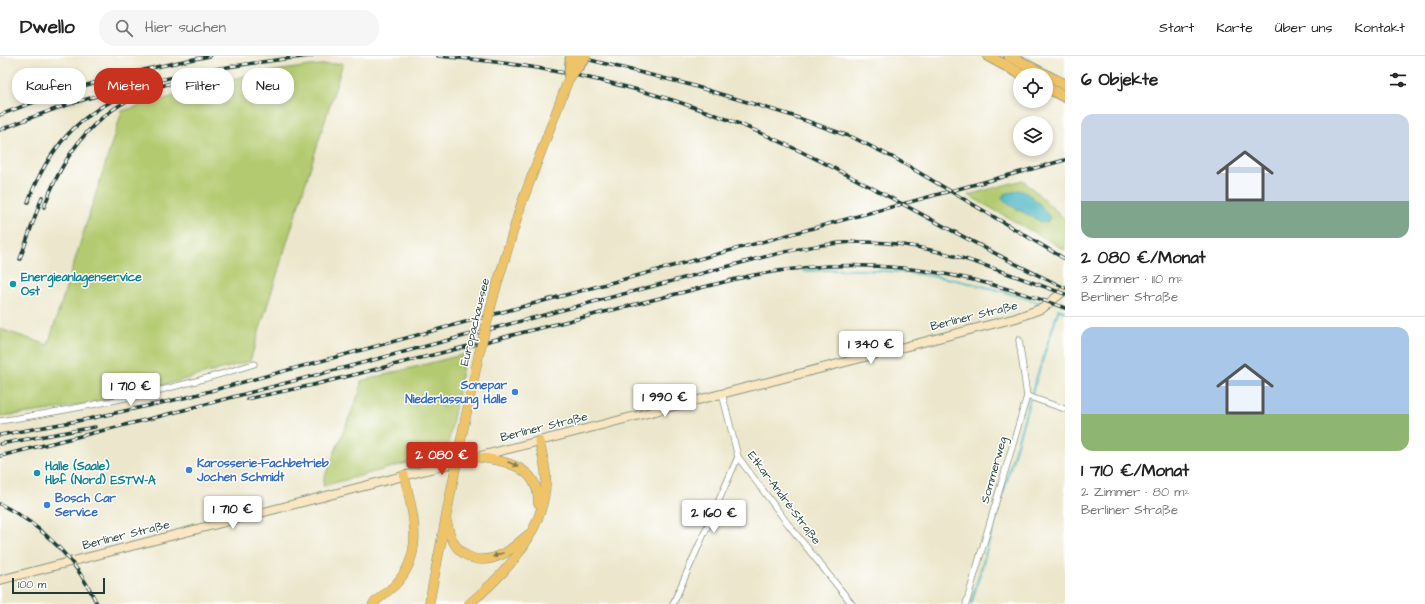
<!DOCTYPE html>
<html lang="de">
<meta charset="utf-8">
<style>
:root{--surface:#fff;--page:#f6f6f6;--text:#222;--muted:#767676;--line:#e0e0e0;--accent:#c8321e}
body{margin:0;font-family:"Architects Daughter",sans-serif;background:var(--page);color:var(--text);height:100vh;display:flex;flex-direction:column;font-size:15px;white-space:nowrap}
*{box-sizing:border-box;margin:0}
p{font-size:13px;color:var(--muted)}
.icon{flex:none;width:22px;height:22px;fill:none;stroke:currentColor;stroke-width:2;stroke-linecap:round;stroke-linejoin:round}
.map{position:relative;flex:1;overflow:hidden}
.drawer{display:flex;flex-direction:column;background:var(--surface);width:360px}
.drawer>*{flex:none}
.banner{position:absolute;left:12px;top:12px;width:380px;height:36px;display:flex;gap:8px}
.tools{position:absolute;left:1013px;top:12px;display:grid;gap:8px}
.tools a{display:grid;place-items:center;width:40px;height:40px;border-radius:50%;background:var(--surface);box-shadow:0 2px 6px #0003;font-size:20px}
.scale{position:absolute;left:12px;bottom:10px;width:93px;box-sizing:border-box;padding-left:4px;border:2px solid #1f3d34;border-top:0;font-size:11px;line-height:14px;white-space:nowrap;color:#1f3d34;-webkit-text-stroke:3px #fff;paint-order:stroke}
.price{position:absolute;translate:-50% -34px;padding:0 9px;border-radius:4px;background:#fff;color:#222;font-size:13px;line-height:26px;filter:drop-shadow(0 1px 2px #0008)}
.price::after{content:'';position:absolute;left:50%;top:24px;width:12px;height:9px;margin-left:-6px;background:inherit;clip-path:polygon(0 0,100% 0,50% 100%)}
.price.current{background:var(--accent);color:#fff}
ul{padding:0;list-style:none}
li{display:grid;align-content:center;gap:8px;height:212px;padding:0 16px}
li+li{border-top:1px solid var(--line)}
li span{display:grid;place-items:center;height:124px;border-radius:12px;color:#555}
li>.icon{margin-inline-start:auto}
span .icon{width:72px;height:72px;fill:#fffc;stroke-width:1}
li b{font-size:17px}
h2{display:flex;justify-content:space-between;align-items:center;height:48px;padding:0 16px;font-size:17px}
.pill{padding:0 14px;border-radius:16px;background:var(--surface);box-shadow:0 2px 6px #0003;font-size:14px;line-height:36px}
.pill.current{background:var(--accent);color:#fff}
header{display:flex;align-items:center;gap:24px;box-sizing:border-box;height:56px;padding:0 20px;background:var(--surface);border-bottom:1px solid var(--line)}
header strong{font-size:19px}
nav{display:flex;gap:22px;margin-inline-start:auto;font-size:14px}
.search{width:280px;height:36px;background:var(--page);display:flex;align-items:center;gap:10px;box-sizing:border-box;padding:0 14px;border-radius:16px;color:var(--muted);font-size:15px}
main{display:flex;flex:1;min-height:0}
.map>svg:first-child{display:block}
.green{fill:#b4ca6f;stroke:#6a8452}
.water{fill:#44b3bf;stroke:#32787a}
.lines{fill:none;stroke-linecap:round;stroke-linejoin:round}
.stream{stroke:#44b3bf;stroke-width:2}
.street-casing{stroke:#869280;stroke-width:7}
.secondary-casing{stroke:#869280;stroke-width:10}
.primary-casing{stroke:#869280;stroke-width:10}
.highway-casing{stroke:#869280;stroke-width:12}
.street{stroke:#fff;stroke-width:5.5}
.secondary{stroke:#f9e7c3;stroke-width:8}
.primary{stroke:#efc469;stroke-width:9}
.highway{stroke:#efc469;stroke-width:10}
.rail-casing{stroke:#1f3d34;stroke-width:3.5}
.rail{stroke:#fff;stroke-width:2;stroke-dasharray:6;stroke-linecap:butt}
.primary-bridge-casing{stroke:#869280;stroke-width:10;stroke-linecap:butt}
.highway-bridge-casing{stroke:#869280;stroke-width:12;stroke-linecap:butt}
.primary-bridge{stroke:#efc469;stroke-width:9}
.highway-bridge{stroke:#efc469;stroke-width:10}
.oneway{fill:#7d7a4c}
.culture-dot{fill:#0f9aa8;stroke:#fff;stroke-width:1.5}
.shop-dot{fill:#3f7fe0;stroke:#fff;stroke-width:1.5}
.labels{text-anchor:middle;dominant-baseline:central;stroke-width:3;stroke-linejoin:round;paint-order:stroke}
.culture-label{font-size:12px;font-weight:bold;fill:#0d838f;stroke:#fff;text-anchor:start}
.street-label{font-size:12px;fill:#1f3d34;stroke:#fff}
.shop-label{font-size:12px;font-weight:bold;fill:#366cbe;stroke:#fff;text-anchor:start}
</style>
<header>
<strong>Dwello</strong>
<div class="search"><svg class="icon" aria-label="search" viewBox="0 0 24 24"><circle cx="10" cy="10" r="6"/><path d="M15 15l6 6"/></svg>Hier suchen</div>
<nav><a>Start</a><a>Karte</a><a>Über uns</a><a>Kontakt</a></nav>
</header>
<main>
<div class="map">
<svg width="1065" height="548" viewBox="0 0 1065 548">
<rect width="100%" height="100%" fill="#fff"/>
<filter id="ink" filterUnits="userSpaceOnUse"><feTurbulence type="fractalNoise" baseFrequency=".025" numOctaves="2"/><feDisplacementMap in="SourceGraphic" scale="8" xChannelSelector="R" yChannelSelector="G"/><feConvolveMatrix kernelMatrix="1 2 1 2 8 2 1 2 1" color-interpolation-filters="sRGB"/></filter>
<filter id="wash" filterUnits="userSpaceOnUse"><feTurbulence type="fractalNoise" baseFrequency=".012" numOctaves="4" result="noise"/><feDisplacementMap in="SourceGraphic" scale="16" xChannelSelector="R" yChannelSelector="G"/><feGaussianBlur stdDeviation="0.9" result="paint"/><feColorMatrix in="noise" values="0 0 0 0 0 0 0 0 0 0 0 0 0 0 0 0 0 1.4 0 .05"/><feComposite in="paint" operator="in"/></filter>
<g filter="url(#wash)">
<rect width="100%" height="100%" fill="#ece7cc"/>
<!-- green -->
<g class="green">
<path d="M 343,7 L 250,305 C 168,328 86,353 0,360 L 0,273 L 48,289 L 122,55 L 248,19 L 309,10 Z"/>
<path d="M 1023,124 L 1065,163 L 1065,194 L 968,139 Z"/>
<path d="M 465,298 L 447,396 L 323,430 L 324,422 L 360,335 L 361,325 Z"/>
</g>
<!-- water -->
<path class="water" d="M 1019,134 C 1031,137 1044,152 1050,162 L 1047,166 L 1041,166 L 1008,148 L 1002,142 L 1004,138 Z"/>
<g class="lines">
<!-- stream -->
<g class="stream">
<path d="M 803,215 C 890,210 958,219 1040,247"/>
<path d="M 1058,253 L 1065,256"/>
<path d="M 971,548 L 1029,346 L 1058,255"/>
</g>
</g>
</g>
<g filter="url(#ink)">
<g class="lines">
<defs>
<g id="street">
<path d="M 722,337 L 738,401 L 788,468 L 852,548"/>
<path d="M 1027,340 L 1065,353"/>
<path d="M 0,365 C 88,351 170,335 254,308"/>
<path d="M 673,548 L 738,401"/>
<path d="M 966,548 L 1027,340 L 1019,284"/>
</g>
<path id="secondary" d="M 0,524 L 1016,262 L 1043,252 L 1065,234"/>
<g id="primary">
<path d="M 494,239 L 521,149 L 569,22"/>
<path d="M 459,393 L 479,298"/>
<path d="M 475,401 C 503,404 540,410 538,447"/>
<path d="M 447,466 C 452,498 475,513 505,497 C 513,492 521,484 529,478"/>
<path d="M 373,548 C 379,542 387,536 394,530 C 426,498 413,458 404,419"/>
<path d="M 429,548 L 454,420"/>
<path d="M 469,548 C 507,516 544,477 546,424 C 546,410 542,397 539,385"/>
</g>
<g id="highway">
<path d="M 988,0 L 1023,19"/>
<path d="M 1009,0 L 1046,19"/>
<path d="M 1046,19 L 1065,29"/>
<path d="M 1046,31 L 1065,41"/>
</g>
</defs>
<!-- street casing -->
<use href="#street" class="street-casing"/>
<!-- secondary casing -->
<use href="#secondary" class="secondary-casing"/>
<!-- primary casing -->
<use href="#primary" class="primary-casing"/>
<!-- highway casing -->
<use href="#highway" class="highway-casing"/>
<!-- street -->
<use href="#street" class="street"/>
<!-- secondary -->
<use href="#secondary" class="secondary"/>
<!-- primary -->
<use href="#primary" class="primary"/>
<!-- highway -->
<use href="#highway" class="highway"/>
<defs>
<g id="rail">
<path d="M 438,0 C 553,9 666,34 772,82 C 872,127 965,186 1065,232"/>
<path d="M 574,0 L 687,28 L 790,59 L 854,82 L 896,103 L 1065,203"/>
<path d="M 0,59 C 67,32 138,13 210,0"/>
<path d="M 0,74 C 99,32 204,11 311,0"/>
<path d="M 28,146 C 46,97 78,57 128,38"/>
<path d="M 44,151 C 69,83 108,42 179,25"/>
<path d="M 20,203 L 42,141"/>
<path d="M 247,343 L 313,329 L 736,223 C 851,196 955,211 1065,252"/>
<path d="M 0,379 L 88,363 L 188,341 L 1065,104"/>
<path d="M 0,388 L 95,371"/>
<path d="M 0,400 L 161,360 L 756,203 C 791,194 827,186 864,186 C 934,186 999,215 1065,238"/>
<path d="M 0,448 C 42,469 78,505 97,548"/>
</g>
</defs>
<!-- rail casing -->
<use href="#rail" class="rail-casing"/>
<!-- rail -->
<use href="#rail" class="rail"/>
<defs>
<g id="primary-bridge">
<path d="M 572,15 L 578,0"/>
<path d="M 479,298 L 494,239"/>
<path d="M 454,420 L 459,393"/>
</g>
<g id="highway-bridge">
<path d="M 569,22 L 586,0"/>
<path d="M 569,22 L 571,0"/>
</g>
</defs>
<!-- primary-bridge casing -->
<use href="#primary-bridge" class="primary-bridge-casing"/>
<!-- highway-bridge casing -->
<use href="#highway-bridge" class="highway-bridge-casing"/>
<!-- primary-bridge -->
<use href="#primary-bridge" class="primary-bridge"/>
<!-- highway-bridge -->
<use href="#highway-bridge" class="highway-bridge"/>
</g>
<!-- one-way arrows -->
<defs><path id="oneway-solid" d="M-6-.8H1V-3.2L6.5 0L1 3.2V.8H-6Z"/></defs>
<g class="oneway">
<use href="#oneway-solid" transform="translate(513 408) rotate(23)"/>
<use href="#oneway-solid" transform="translate(498 499) rotate(159)"/>
</g>
</g>
<!-- markers -->
<g class="culture-dot">
<circle cx="13" cy="228" r="4"/>
<circle cx="37" cy="417" r="4"/>
</g>
<g class="shop-dot">
<circle cx="515" cy="336" r="4"/>
<circle cx="189" cy="414" r="4"/>
<circle cx="47" cy="449" r="4"/>
</g>
<g class="labels">
<!-- culture labels -->
<g class="culture-label">
<text x="21" y="221">Energieanlagenservice<tspan x="21" dy="14">Ost</tspan></text>
<text x="45" y="410">Halle (Saale)<tspan x="45" dy="14">Hbf (Nord) ESTW-A</tspan></text>
</g>
<!-- street labels -->
<g class="street-label">
<text transform="translate(974 260) rotate(-14)">Berliner Straße</text>
<text transform="translate(475 266) rotate(-76)">Europachaussee</text>
<text transform="translate(544 371) rotate(-14)">Berliner Straße</text>
<text transform="translate(994 414) rotate(-74)">Sommerweg</text>
<text transform="translate(784 442) rotate(53)">Etkar-André-Straße</text>
<text transform="translate(126 479) rotate(-14)">Berliner Straße</text>
</g>
<!-- shop labels -->
<g class="shop-label">
<text x="507" y="329" text-anchor="end">Sonepar<tspan x="507" dy="14">Niederlassung Halle</tspan></text>
<text x="197" y="407">Karosserie-Fachbetrieb<tspan x="197" dy="14">Jochen Schmidt</tspan></text>
<text x="55" y="442">Bosch Car<tspan x="55" dy="14">Service</tspan></text>
</g>
</g>
</svg>
<div class="tools">
<a><svg class="icon" aria-label="locate" viewBox="0 0 24 24"><circle cx="12" cy="12" r="6"/><path d="M12 2v4M12 18v4M2 12h4M18 12h4"/></svg></a>
<a><svg class="icon" aria-label="layers" viewBox="0 0 24 24"><path d="M12 4l9 5-9 5-9-5zM3 14l9 5 9-5"/></svg></a>
</div>
<div class="scale">100 m</div>
<b class="price" style="left:871px;top:309px">1 340 €</b>
<b class="price" style="left:131px;top:351px">1 710 €</b>
<b class="price" style="left:665px;top:362px">1 990 €</b>
<b class="price current" style="left:442px;top:420px">2 080 €</b>
<b class="price" style="left:233px;top:474px">1 710 €</b>
<b class="price" style="left:714px;top:478px">2 160 €</b>
<div class="banner">
<a class="pill">Kaufen</a>
<a class="pill current">Mieten</a>
<a class="pill">Filter</a>
<a class="pill">Neu</a>
</div>
</div>
<section class="drawer">
<h2>6 Objekte<svg class="icon" aria-label="filters" viewBox="0 0 24 24"><path d="M4 7h16M4 17h16"/><circle cx="9" cy="7" r="2"/><circle cx="15" cy="17" r="2"/></svg></h2>
<ul>
<li><span style="background:linear-gradient(#c9d6e8 70%,#7fa58c 0)"><svg class="icon" aria-label="home" viewBox="0 0 24 24"><path d="M3 11l9-7 9 7M6 9v11h12V9"/></svg></span><div><b>2 080 €/Monat</b><p>3 Zimmer · 110 m²</p><p>Berliner Straße</p></div></li>
<li><span style="background:linear-gradient(#a9c7e8 70%,#8fb573 0)"><svg class="icon" aria-label="home" viewBox="0 0 24 24"><path d="M3 11l9-7 9 7M6 9v11h12V9"/></svg></span><div><b>1 710 €/Monat</b><p>2 Zimmer · 80 m²</p><p>Berliner Straße</p></div></li>
</ul>
</section>
</main>
